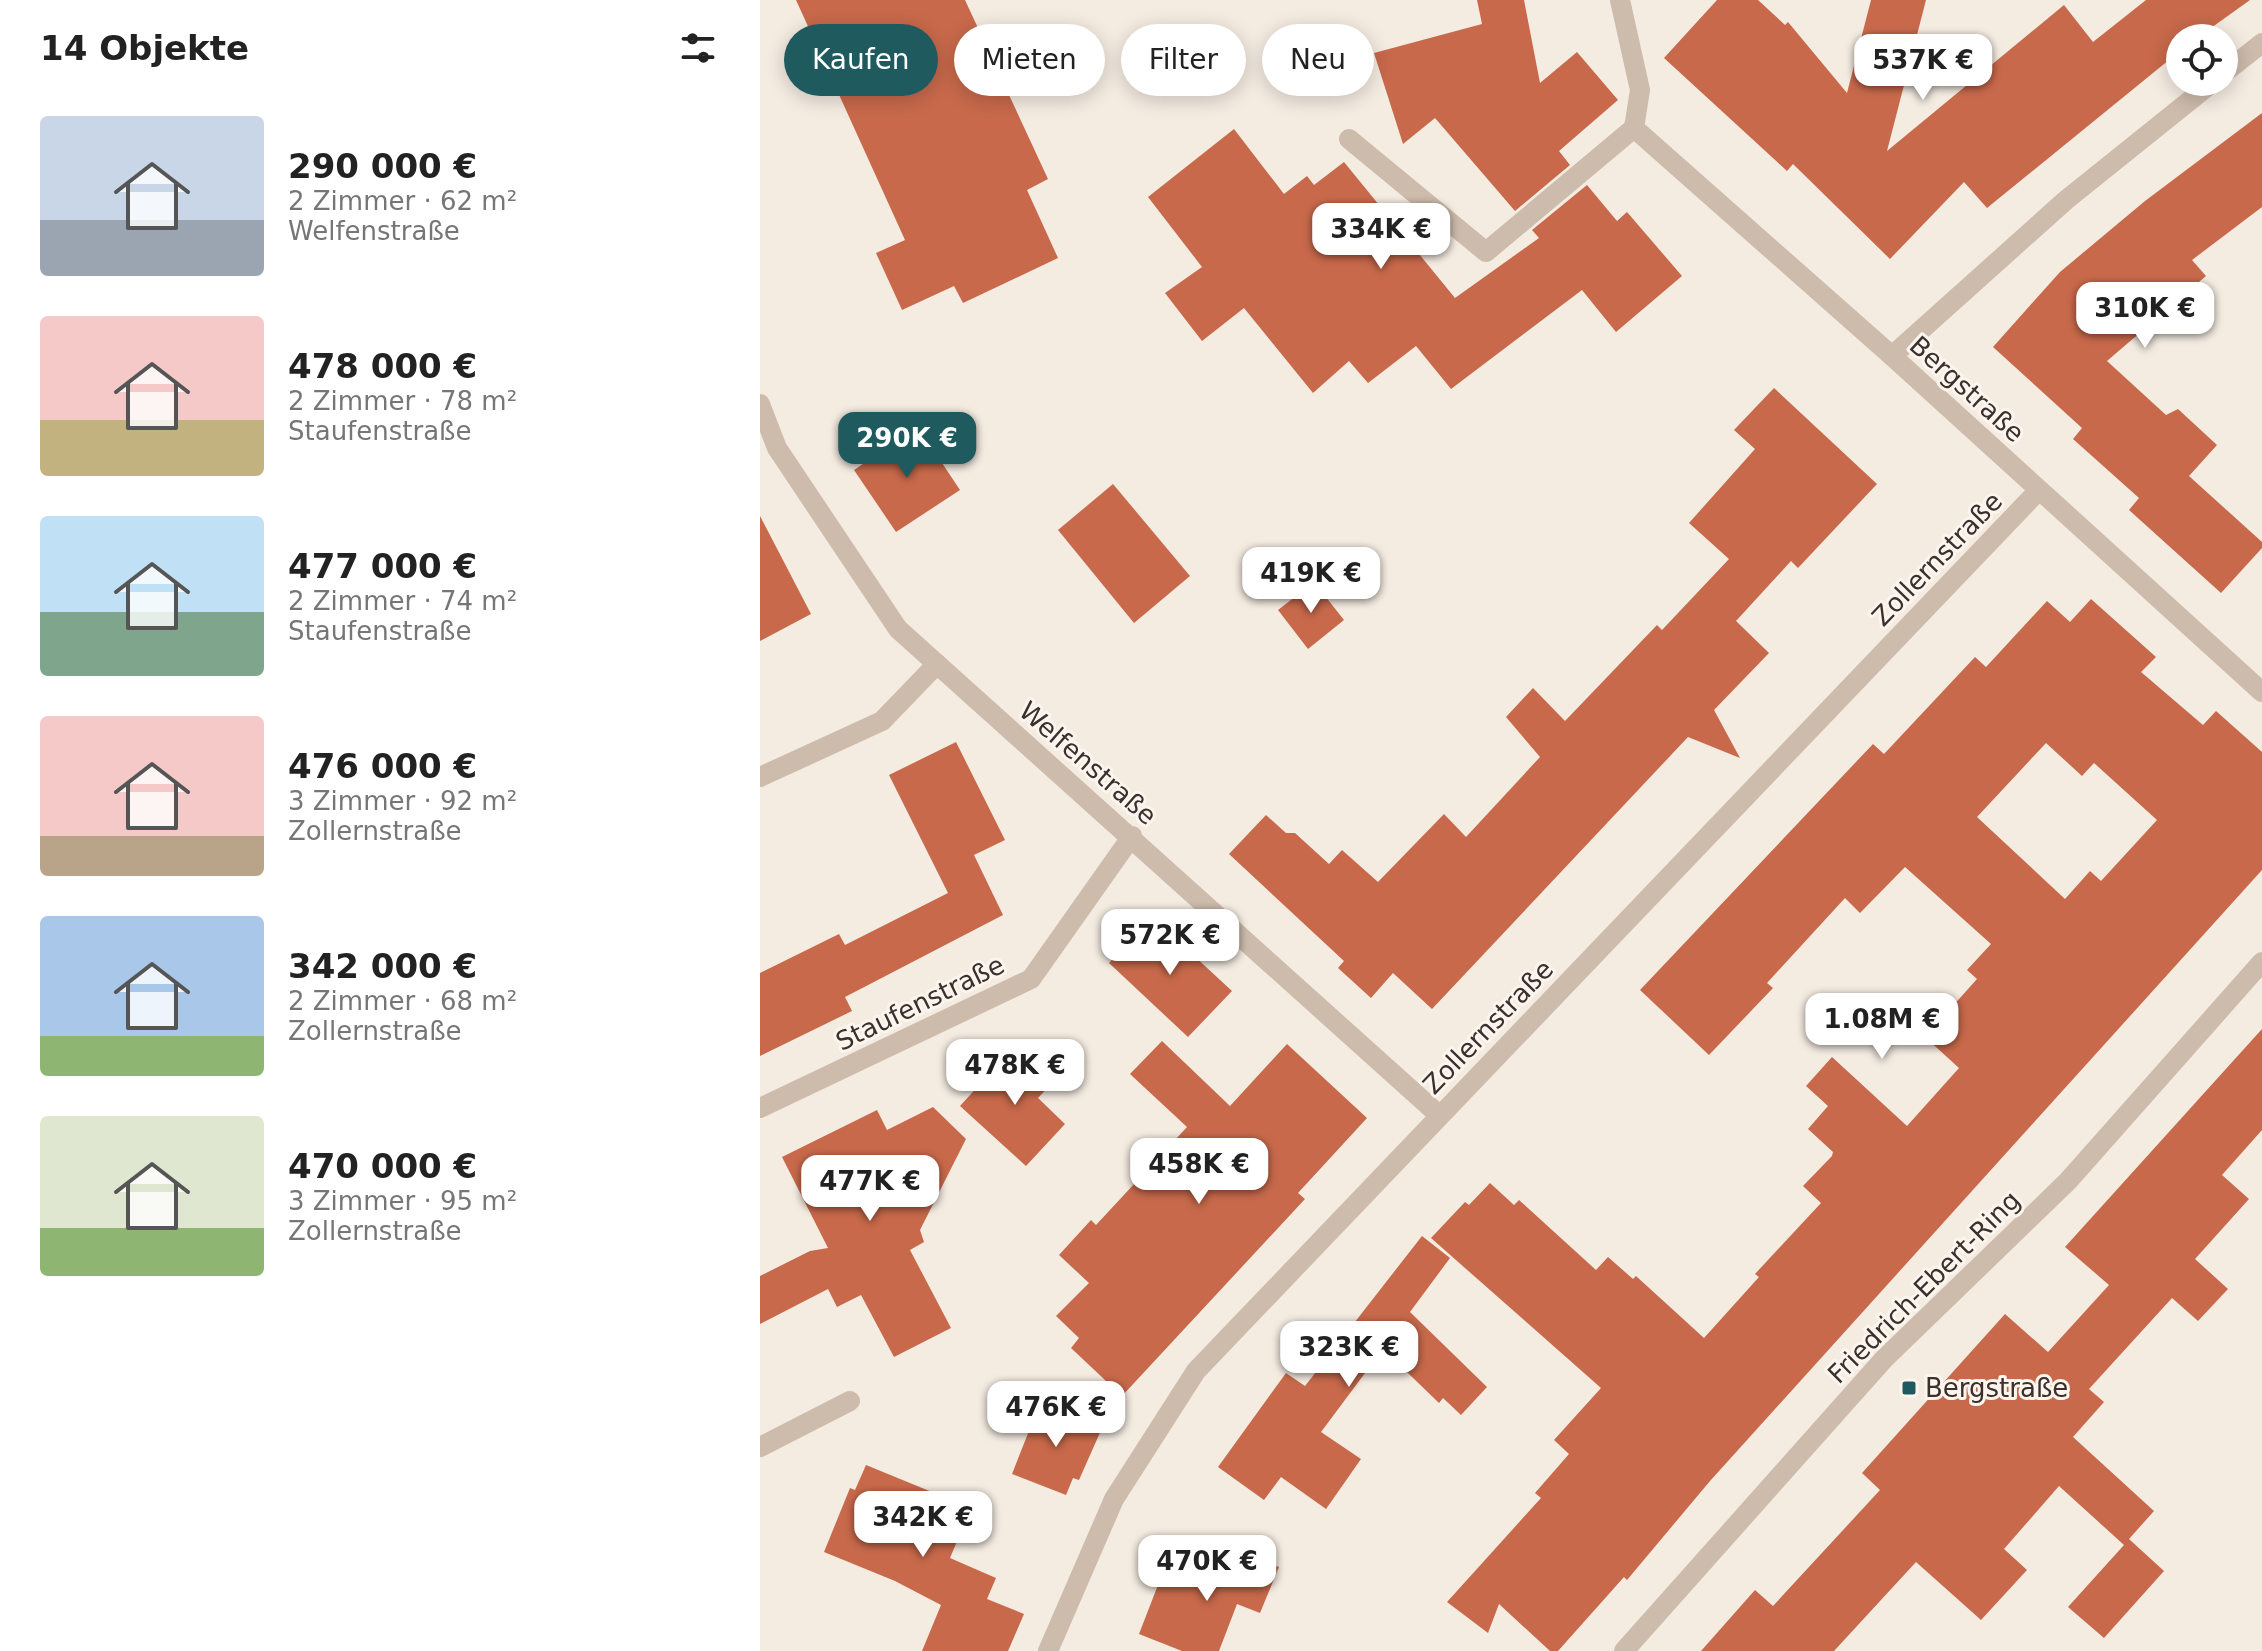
<!DOCTYPE html>
<html lang="de">
<meta charset="utf-8">
<style>
:root{--surface:#fff;--page:#f2f2f2;--text:#222;--muted:#767676;--accent:#1f5a5e}
body{margin:0;font-family:"DejaVu Sans",sans-serif;background:var(--page);color:var(--text);height:100vh;display:flex;flex-direction:column;font-size:30px;white-space:nowrap}
*{box-sizing:border-box;margin:0}
p{font-size:26px;color:var(--muted)}
.icon{flex:none;width:44px;height:44px;fill:none;stroke:currentColor;stroke-width:2;stroke-linecap:round;stroke-linejoin:round}
.map{position:relative;flex:1;overflow:hidden}
.details{display:flex;flex-direction:column;background:var(--surface);width:760px}
.details>*{flex:none}
.top-card{position:absolute;left:24px;top:24px;width:760px;height:72px;display:flex;gap:16px}
.buttons{position:absolute;left:1406px;top:24px;display:grid;gap:16px}
.buttons a{display:grid;place-items:center;width:72px;height:72px;border-radius:50%;background:var(--surface);box-shadow:0 4px 20px #0003;font-size:40px}
.price{position:absolute;translate:-50% -68px;padding:0 18px;border-radius:16px;background:#fff;color:#222;font-size:26px;line-height:52px;filter:drop-shadow(0 2px 4px #0008)}
.price::after{content:'';position:absolute;left:50%;top:48px;width:24px;height:18px;margin-left:-12px;background:inherit;clip-path:polygon(0 0,100% 0,50% 100%)}
.price.selected{background:var(--accent);color:#fff}
ul{padding:0;list-style:none}
li{display:flex;align-items:center;gap:24px;height:200px;padding:0 40px}
li span{display:grid;place-items:center;flex:none;width:224px;height:160px;border-radius:8px;color:#555}
li>.icon{margin-inline-start:auto}
span .icon{width:96px;height:96px;fill:#fffc;stroke-width:1}
li b{font-size:34px}
h2{display:flex;justify-content:space-between;align-items:center;height:96px;padding:0 40px;font-size:34px}
.chip{padding:0 28px;border-radius:36px;background:var(--surface);box-shadow:0 4px 20px #0003;font-size:28px;line-height:72px}
.chip.selected{background:var(--accent);color:#fff}
main{display:flex;flex:1;min-height:0}
.map>svg:first-child{display:block}
.building{fill:#c8694b;fill-rule:evenodd}
.lines{fill:none;stroke-linecap:round;stroke-linejoin:round}
.street{stroke:#cdbbac;stroke-width:20}
.poi-dot{fill:#1f5a5e;stroke:#fbf5ee;stroke-width:3}
.labels{text-anchor:middle;dominant-baseline:central;stroke-width:6;stroke-linejoin:round;paint-order:stroke}
.street-label{font-size:26px;fill:#3b302b;stroke:#fbf5ee}
.poi-label{font-size:26px;fill:#3b302b;stroke:#fbf5ee;text-anchor:start}
</style>
<main>
<section class="details">
<h2>14 Objekte<svg class="icon" aria-label="filters" viewBox="0 0 24 24"><path d="M4 7h16M4 17h16"/><circle cx="9" cy="7" r="2"/><circle cx="15" cy="17" r="2"/></svg></h2>
<ul>
<li><span style="background:linear-gradient(#c9d6e8 65%,#9aa5b1 0)"><svg class="icon" aria-label="home" viewBox="0 0 24 24"><path d="M3 11l9-7 9 7M6 9v11h12V9"/></svg></span><div><b>290 000 €</b><p>2 Zimmer · 62 m²</p><p>Welfenstraße</p></div></li>
<li><span style="background:linear-gradient(#f6c9c9 65%,#c2b280 0)"><svg class="icon" aria-label="home" viewBox="0 0 24 24"><path d="M3 11l9-7 9 7M6 9v11h12V9"/></svg></span><div><b>478 000 €</b><p>2 Zimmer · 78 m²</p><p>Staufenstraße</p></div></li>
<li><span style="background:linear-gradient(#bfe0f5 60%,#7fa58c 0)"><svg class="icon" aria-label="home" viewBox="0 0 24 24"><path d="M3 11l9-7 9 7M6 9v11h12V9"/></svg></span><div><b>477 000 €</b><p>2 Zimmer · 74 m²</p><p>Staufenstraße</p></div></li>
<li><span style="background:linear-gradient(#f6c9c9 75%,#b9a48a 0)"><svg class="icon" aria-label="home" viewBox="0 0 24 24"><path d="M3 11l9-7 9 7M6 9v11h12V9"/></svg></span><div><b>476 000 €</b><p>3 Zimmer · 92 m²</p><p>Zollernstraße</p></div></li>
<li><span style="background:linear-gradient(#a9c7e8 75%,#8fb573 0)"><svg class="icon" aria-label="home" viewBox="0 0 24 24"><path d="M3 11l9-7 9 7M6 9v11h12V9"/></svg></span><div><b>342 000 €</b><p>2 Zimmer · 68 m²</p><p>Zollernstraße</p></div></li>
<li><span style="background:linear-gradient(#dfe7d0 70%,#8fb573 0)"><svg class="icon" aria-label="home" viewBox="0 0 24 24"><path d="M3 11l9-7 9 7M6 9v11h12V9"/></svg></span><div><b>470 000 €</b><p>3 Zimmer · 95 m²</p><p>Zollernstraße</p></div></li>
</ul>
</section>
<div class="map">
<svg width="1502" height="1651" viewBox="0 0 1502 1651">
<rect width="100%" height="100%" fill="#f4ebe1"/>
<!-- building -->
<g class="building">
<path d="M 36,0 L 205,0 L 288,179 L 267,190 L 298,258 L 203,303 L 194,286 L 142,310 L 116,253 L 145,240 Z"/>
<path d="M 717,0 L 764,0 L 780,83 L 817,52 L 858,100 L 799,151 L 810,165 L 755,211 L 675,118 L 643,144 L 614,53 L 722,24 Z"/>
<path d="M 957,0 L 998,0 L 1025,25 L 1028,22 L 1087,93 L 1111,0 L 1166,0 L 1127,151 L 1304,5 L 1333,42 L 1386,0 L 1490,0 L 1437,38 L 1420,38 L 1420,51 L 1227,208 L 1204,182 L 1130,259 L 1033,164 L 1027,171 L 904,58 Z"/>
<path d="M 1502,113 L 1502,207 L 1432,260 L 1446,276 L 1347,361 L 1406,415 L 1418,409 L 1457,445 L 1429,476 L 1502,542 L 1502,548 L 1461,593 L 1369,510 L 1379,498 L 1313,439 L 1322,428 L 1233,347 L 1300,272 L 1385,201 Z"/>
<path d="M 474,129 L 524,194 L 547,176 L 554,185 L 584,162 L 695,298 L 779,238 L 772,230 L 827,185 L 857,221 L 867,212 L 922,276 L 856,332 L 822,290 L 691,389 L 656,346 L 608,383 L 589,361 L 553,393 L 484,308 L 442,341 L 405,293 L 442,267 L 388,197 Z"/>
<path d="M 1014,388 L 1117,484 L 1038,568 L 1031,561 L 976,621 L 1009,653 L 954,710 L 980,758 L 928,737 L 672,1009 L 633,973 L 611,998 L 578,968 L 584,961 L 469,854 L 506,815 L 526,833 L 535,833 L 569,864 L 582,850 L 618,882 L 684,814 L 706,837 L 780,757 L 746,717 L 773,688 L 805,721 L 897,625 L 902,630 L 969,559 L 929,523 L 995,449 L 974,430 Z"/>
<path d="M 158,427 L 200,490 L 136,532 L 94,470 Z"/>
<path d="M 353,484 L 430,576 L 374,623 L 298,530 Z"/>
<path d="M 0,516 L 51,614 L 0,641 Z"/>
<path d="M 554,582 L 584,620 L 548,649 L 518,610 Z"/>
<path d="M 1331,599 L 1396,657 L 1381,672 L 1443,725 L 1456,711 L 1502,752 L 1502,870 L 950,1481 L 867,1580 L 864,1577 L 798,1651 L 790,1651 L 739,1604 L 728,1633 L 687,1602 L 781,1498 L 775,1493 L 809,1454 L 794,1440 L 841,1388 L 671,1238 L 705,1202 L 709,1205 L 730,1183 L 754,1205 L 759,1200 L 836,1270 L 848,1257 L 873,1279 L 876,1276 L 944,1338 L 999,1277 L 995,1274 L 1061,1203 L 1043,1186 L 1072,1156 L 1073,1152 L 1048,1129 L 1068,1106 L 1046,1086 L 1072,1057 L 1147,1126 L 1199,1068 L 1165,1037 L 1217,979 L 1207,970 L 1231,944 L 1145,867 L 1100,913 L 1085,898 L 1007,983 L 1013,988 L 949,1055 L 880,990 L 1113,744 L 1124,754 L 1215,657 L 1226,667 L 1287,601 L 1310,622 ZM 1286,743 L 1322,776 L 1334,763 L 1397,820 L 1341,881 L 1330,871 L 1305,899 L 1217,817 Z"/>
<path d="M 196,742 L 245,840 L 214,855 L 243,915 L 85,997 L 92,1011 L 0,1056 L 0,973 L 79,934 L 85,945 L 188,893 L 129,775 Z"/>
<path d="M 392,917 L 472,991 L 428,1037 L 349,963 Z"/>
<path d="M 1502,1029 L 1502,1130 L 1462,1175 L 1489,1199 L 1435,1259 L 1468,1289 L 1438,1321 L 1412,1298 L 1329,1389 L 1344,1402 L 1313,1437 L 1394,1511 L 1369,1539 L 1404,1571 L 1344,1638 L 1308,1607 L 1364,1545 L 1299,1486 L 1244,1549 L 1267,1570 L 1221,1620 L 1156,1562 L 1074,1651 L 941,1651 L 995,1590 L 1013,1606 L 1120,1490 L 1102,1473 L 1245,1314 L 1288,1352 L 1349,1285 L 1305,1247 Z"/>
<path d="M 402,1041 L 470,1106 L 527,1044 L 607,1118 L 538,1193 L 545,1199 L 362,1396 L 311,1348 L 319,1338 L 296,1316 L 329,1283 L 299,1255 L 331,1220 L 336,1225 L 427,1127 L 370,1074 Z"/>
<path d="M 255,1046 L 293,1082 L 278,1098 L 305,1124 L 266,1166 L 200,1106 Z"/>
<path d="M 173,1107 L 206,1139 L 160,1230 L 164,1242 L 150,1250 L 191,1328 L 134,1357 L 101,1295 L 77,1307 L 68,1289 L 0,1324 L 0,1276 L 50,1251 L 68,1248 L 22,1157 L 117,1110 L 127,1130 Z"/>
<path d="M 662,1236 L 690,1258 L 650,1312 L 727,1387 L 701,1415 L 683,1398 L 679,1403 L 623,1349 L 561,1432 L 601,1459 L 566,1509 L 521,1477 L 504,1500 L 458,1467 L 526,1373 L 545,1386 Z"/>
<path d="M 280,1403 L 342,1428 L 319,1480 L 313,1478 L 306,1495 L 252,1474 Z"/>
<path d="M 106,1465 L 211,1508 L 190,1558 L 236,1578 L 227,1599 L 264,1614 L 248,1651 L 162,1651 L 181,1605 L 135,1581 L 64,1552 L 90,1488 L 95,1490 Z"/>
<path d="M 466,1546 L 519,1567 L 500,1613 L 477,1604 L 459,1651 L 422,1651 L 379,1634 L 403,1572 L 449,1590 Z"/>
</g>
<g class="lines">
<!-- street -->
<g class="street">
<path d="M 860,0 L 880,90 L 874,128 L 1132,356 L 1502,692"/>
<path d="M 1464,73 L 1502,43"/>
<path d="M 589,139 L 726,252 L 874,128"/>
<path d="M 1132,356 L 1306,200 L 1453,82"/>
<path d="M 0,404 L 17,448 L 138,629 L 679,1115"/>
<path d="M 0,777 L 122,721 L 177,664"/>
<path d="M 0,1108 L 271,979 L 372,836"/>
<path d="M 0,1447 L 90,1401"/>
<path d="M 288,1651 L 354,1499 L 436,1371 L 1279,490"/>
<path d="M 864,1651 L 1124,1359 L 1308,1181 L 1502,962"/>
</g>
</g>
<!-- markers -->
<rect class="poi-dot" x="1141" y="1380" width="16" height="16" rx="4"/>
<g class="labels">
<!-- street labels -->
<g class="street-label">
<text transform="translate(1207 389) rotate(42)">Bergstraße</text>
<text transform="translate(1177 559) rotate(-46)">Zollernstraße</text>
<text transform="translate(328 763) rotate(41)">Welfenstraße</text>
<text transform="translate(160 1003) rotate(-26)">Staufenstraße</text>
<text transform="translate(728 1027) rotate(-46)">Zollernstraße</text>
<text transform="translate(1164 1287) rotate(-45)">Friedrich-Ebert-Ring</text>
</g>
<!-- poi labels -->
<g class="poi-label">
<text x="1165" y="1388">Bergstraße</text>
</g>
</g>
</svg>
<div class="buttons">
<a><svg class="icon" aria-label="locate" viewBox="0 0 24 24"><circle cx="12" cy="12" r="6"/><path d="M12 2v4M12 18v4M2 12h4M18 12h4"/></svg></a>
</div>
<b class="price" style="left:1163px;top:102px">537K €</b>
<b class="price" style="left:621px;top:271px">334K €</b>
<b class="price" style="left:1385px;top:350px">310K €</b>
<b class="price selected" style="left:147px;top:480px">290K €</b>
<b class="price" style="left:551px;top:615px">419K €</b>
<b class="price" style="left:410px;top:977px">572K €</b>
<b class="price" style="left:1122px;top:1061px">1.08M €</b>
<b class="price" style="left:255px;top:1107px">478K €</b>
<b class="price" style="left:439px;top:1206px">458K €</b>
<b class="price" style="left:110px;top:1223px">477K €</b>
<b class="price" style="left:589px;top:1389px">323K €</b>
<b class="price" style="left:296px;top:1449px">476K €</b>
<b class="price" style="left:163px;top:1559px">342K €</b>
<b class="price" style="left:447px;top:1603px">470K €</b>
<div class="top-card">
<a class="chip selected">Kaufen</a>
<a class="chip">Mieten</a>
<a class="chip">Filter</a>
<a class="chip">Neu</a>
</div>
</div>
</main>
